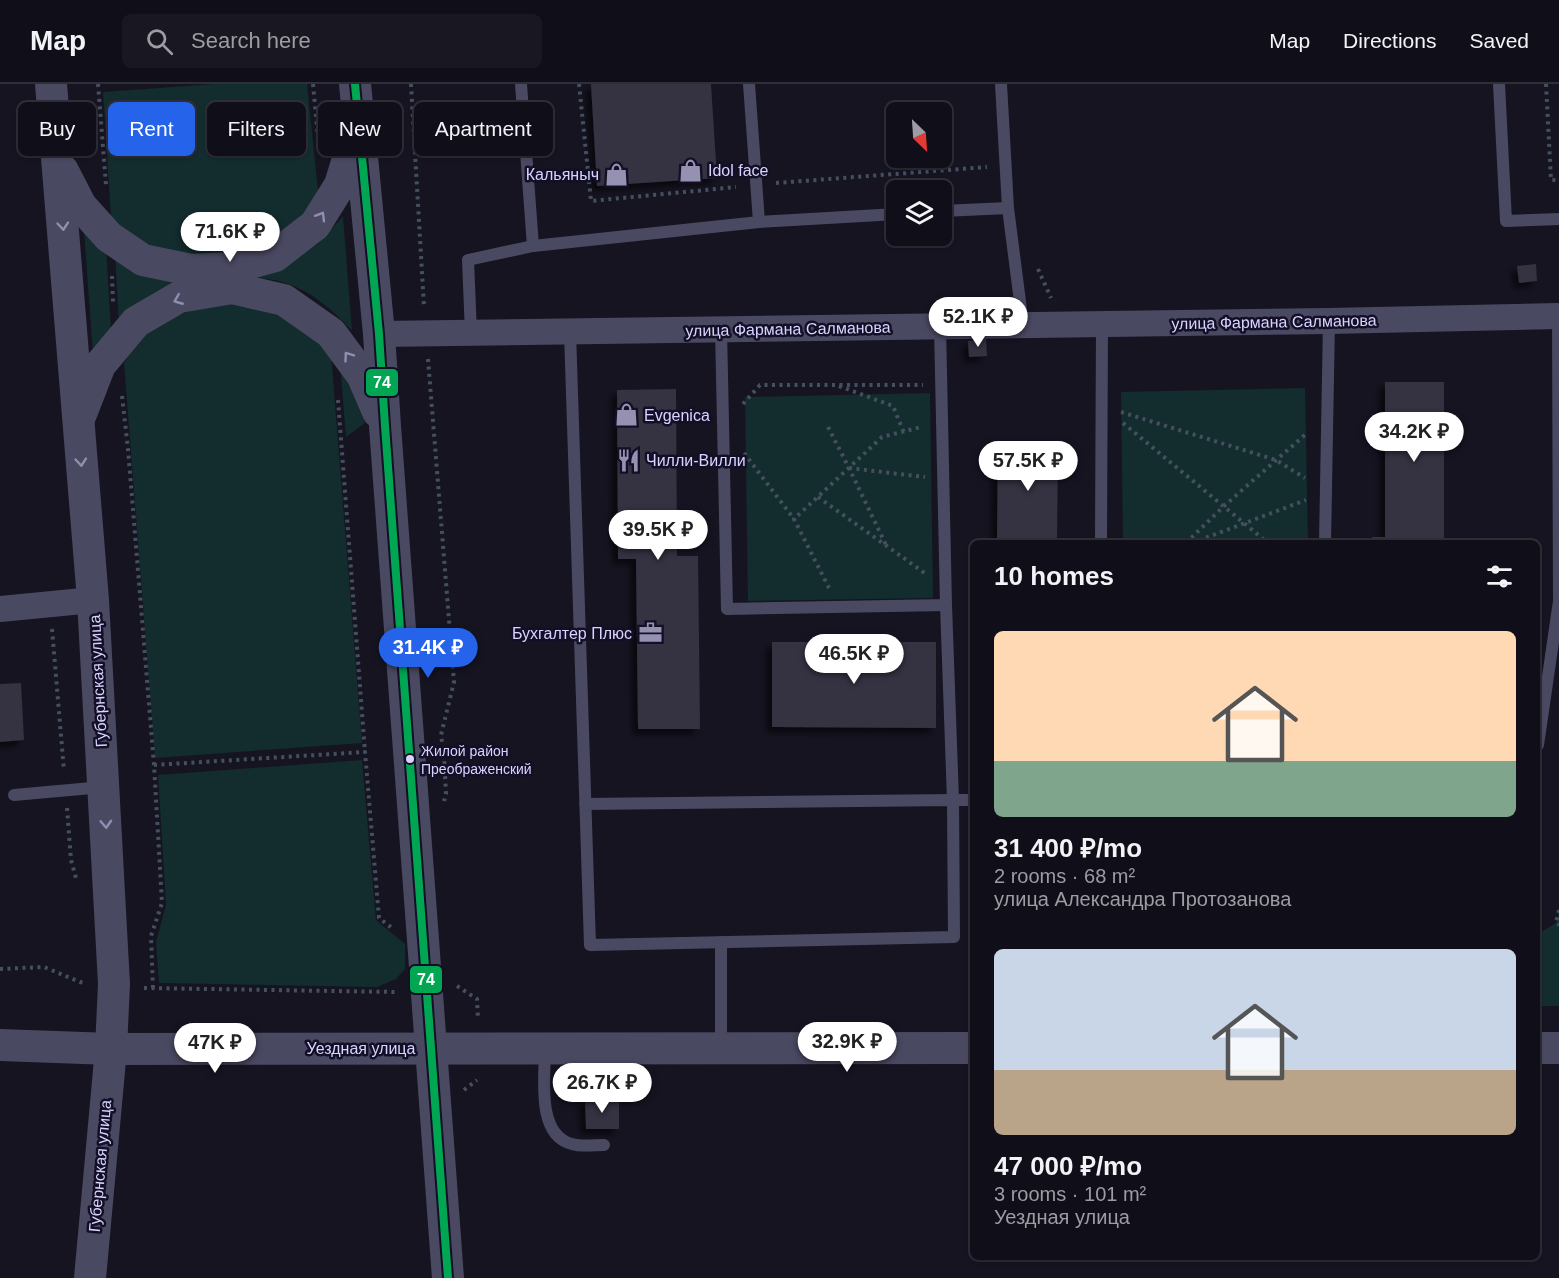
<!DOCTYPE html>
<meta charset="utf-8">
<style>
:root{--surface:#100f19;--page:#191822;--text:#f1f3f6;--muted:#9c9ca2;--line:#302f38;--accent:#2563eb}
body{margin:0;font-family:Arial,sans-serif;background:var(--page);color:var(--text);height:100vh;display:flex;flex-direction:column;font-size:22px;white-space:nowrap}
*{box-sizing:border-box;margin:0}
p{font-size:20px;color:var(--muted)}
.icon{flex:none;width:33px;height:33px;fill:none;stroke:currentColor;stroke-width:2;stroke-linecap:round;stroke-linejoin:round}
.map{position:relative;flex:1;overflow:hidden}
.side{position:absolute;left:970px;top:456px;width:570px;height:720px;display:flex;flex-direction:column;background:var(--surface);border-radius:9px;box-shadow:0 2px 4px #0004,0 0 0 2px var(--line)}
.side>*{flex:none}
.top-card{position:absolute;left:18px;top:18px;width:570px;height:54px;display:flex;gap:12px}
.needle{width:39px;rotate:155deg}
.fabs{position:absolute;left:886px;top:18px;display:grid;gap:12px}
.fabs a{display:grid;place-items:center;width:66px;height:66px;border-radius:9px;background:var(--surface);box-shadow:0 2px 4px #0004,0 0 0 2px var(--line);font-size:30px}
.price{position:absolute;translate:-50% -51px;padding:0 14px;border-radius:21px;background:#fff;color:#222;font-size:20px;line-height:39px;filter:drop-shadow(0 2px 3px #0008)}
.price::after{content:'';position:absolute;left:50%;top:36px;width:18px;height:14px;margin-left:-9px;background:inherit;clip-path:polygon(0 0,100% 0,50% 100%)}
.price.current{background:var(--accent);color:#fff}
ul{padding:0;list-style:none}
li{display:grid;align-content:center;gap:12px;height:318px;padding:0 24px}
li span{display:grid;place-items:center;height:186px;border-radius:9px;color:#555}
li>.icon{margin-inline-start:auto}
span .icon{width:108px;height:108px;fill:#fffc;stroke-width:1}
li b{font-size:26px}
h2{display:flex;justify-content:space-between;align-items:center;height:72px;padding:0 24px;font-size:26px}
.tag{padding:0 21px;border-radius:9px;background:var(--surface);box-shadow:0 2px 4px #0004,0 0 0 2px var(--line);font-size:21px;line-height:54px}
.tag.current{background:var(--accent);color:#fff}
header{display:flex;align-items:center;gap:36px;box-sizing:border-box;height:84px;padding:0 30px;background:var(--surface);border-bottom:2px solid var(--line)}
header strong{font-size:28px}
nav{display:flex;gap:33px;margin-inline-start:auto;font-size:21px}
.search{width:420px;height:54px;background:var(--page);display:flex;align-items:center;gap:15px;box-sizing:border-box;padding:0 21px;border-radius:9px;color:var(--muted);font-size:22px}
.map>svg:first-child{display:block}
.green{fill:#132c2d}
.building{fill:#343243;filter:url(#shadow)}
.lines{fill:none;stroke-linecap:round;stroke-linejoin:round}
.path{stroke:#44505f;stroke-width:4;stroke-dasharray:3 4.5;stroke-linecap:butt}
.service{stroke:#4a4962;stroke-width:12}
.minor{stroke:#4a4962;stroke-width:26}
.tertiary{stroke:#4a4962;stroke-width:32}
.bus-1-casing{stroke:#130f26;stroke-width:12}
.bus-1{stroke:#00a651;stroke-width:8}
.oneway{stroke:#928eb0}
.bus-dot{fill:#d9d4ff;stroke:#130f26;stroke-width:2}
.labels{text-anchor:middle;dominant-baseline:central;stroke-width:5;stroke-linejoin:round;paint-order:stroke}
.bus-label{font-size:14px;fill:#d9d4ff;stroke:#130f26;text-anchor:start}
.poi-label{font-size:16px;fill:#d9d4ff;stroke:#130f26;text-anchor:start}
.street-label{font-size:16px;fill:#d9d4ff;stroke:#130f26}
.line-badge{stroke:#130f26;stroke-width:2}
.badge-label{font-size:16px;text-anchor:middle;font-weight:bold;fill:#fff}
</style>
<header>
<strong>Map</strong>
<div class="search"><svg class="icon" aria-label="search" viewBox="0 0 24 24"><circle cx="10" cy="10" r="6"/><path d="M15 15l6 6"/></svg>Search here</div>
<nav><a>Map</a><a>Directions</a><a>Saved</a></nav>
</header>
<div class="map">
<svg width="1559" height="1194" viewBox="0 0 1559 1194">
<defs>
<filter id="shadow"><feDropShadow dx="-5.5" dy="5.5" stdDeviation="3" flood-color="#0009"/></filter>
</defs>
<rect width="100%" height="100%" fill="#161421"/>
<!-- green -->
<g class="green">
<path d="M 214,0 L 307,0 L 319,117 L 277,157 L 246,169 L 191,173 L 156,166 L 128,153 L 111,133 L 103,8 Z"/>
<path d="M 343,132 L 352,247 C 334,227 314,209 288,200 C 278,196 266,195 256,193 L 287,180 L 318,160 Z"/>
<path d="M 84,146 L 106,162 L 111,246 L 93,270 Z"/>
<path d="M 115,169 L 190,197 L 119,240 Z"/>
<path d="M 235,216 L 278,226 L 331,269 L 362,659 L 155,674 L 124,279 L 137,257 L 162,238 L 198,223 Z"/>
<path d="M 340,280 L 365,339 L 346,353 Z"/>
<path d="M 1305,304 L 1308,459 L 1123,459 L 1121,308 Z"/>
<path d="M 930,309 L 933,514 L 748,517 L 745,313 Z"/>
<path d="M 362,676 L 376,836 L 405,860 L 405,885 L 396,895 L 377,903 L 159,899 L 156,858 L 166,821 L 158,691 Z"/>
<path d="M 1559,827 L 1559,922 L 1538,922 L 1538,850 L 1556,839 Z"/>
</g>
<!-- building -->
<g class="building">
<path d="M 591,0 L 711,0 L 717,94 L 597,102 Z"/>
<path d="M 1536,180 L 1537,197 L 1519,199 L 1517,182 Z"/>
<path d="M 986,255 L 987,272 L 969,273 L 968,257 Z"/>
<path d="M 1385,298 L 1444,298 L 1444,459 L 1372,459 L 1372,453 L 1385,453 Z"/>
<path d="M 676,305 L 677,472 L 698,472 L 700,645 L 638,645 L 636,475 L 618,475 L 617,306 Z"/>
<path d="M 998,358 L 1058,358 L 1057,459 L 997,459 Z"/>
<path d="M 772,558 L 936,558 L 936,644 L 772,643 Z"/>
<path d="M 21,599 L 24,656 L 0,658 L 0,600 Z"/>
<path d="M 619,1014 L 619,1045 L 586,1045 L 585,1015 Z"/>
</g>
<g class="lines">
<!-- path -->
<g class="path">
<path d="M 98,0 L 106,101"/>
<path d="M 313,0 L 319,64"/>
<path d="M 411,0 L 424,223"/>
<path d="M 579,0 L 591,117 L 736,103"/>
<path d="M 1546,0 L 1551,96 L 1559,96"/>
<path d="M 776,99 L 987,83"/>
<path d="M 1038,185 L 1051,214"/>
<path d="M 112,192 L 113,218"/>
<path d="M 428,275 L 454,598 L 441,651 L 444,672 L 446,710 L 444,717"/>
<path d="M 839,302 L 893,322 L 904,349"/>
<path d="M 122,312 L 128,365 L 154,681 L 162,819 L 151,852 L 153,905"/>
<path d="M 338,316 L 365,668"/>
<path d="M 743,320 L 760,301 L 923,301"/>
<path d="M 1121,328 L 1276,376 L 1305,394"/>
<path d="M 1123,339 L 1268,459"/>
<path d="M 828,343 L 849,384 L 886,461"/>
<path d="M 744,369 L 794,435"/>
<path d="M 849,384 L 925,393"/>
<path d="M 818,413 L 926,490"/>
<path d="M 1186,459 L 1224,422 L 1307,349"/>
<path d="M 1192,459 L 1306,416"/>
<path d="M 829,504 L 794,435 L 882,353 L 921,343"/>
<path d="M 52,545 L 64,687"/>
<path d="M 154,681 L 365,668 L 379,834 L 392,844"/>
<path d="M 67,724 L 71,776 L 76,794"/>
<path d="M 1559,826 L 1556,839 L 1559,841"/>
<path d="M 0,885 L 44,883 L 80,898 L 86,899"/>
<path d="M 457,902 L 477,915 L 478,935"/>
<path d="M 144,904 L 395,908 L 397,906"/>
<path d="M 464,1006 L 477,996"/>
</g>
<!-- service -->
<g class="service">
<path d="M 521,0 L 533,162"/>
<path d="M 749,0 L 759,138"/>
<path d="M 1001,0 L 1008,124 L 1023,241"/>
<path d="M 1499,0 L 1506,137 L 1559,135"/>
<path d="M 942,127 L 1008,124"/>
<path d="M 721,245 L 727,525 L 946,521 L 940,243"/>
<path d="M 570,248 L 590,861 L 954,853 L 953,716 L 585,720"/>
<path d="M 471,249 L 468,176 L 533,162 L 759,138 L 897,130"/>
<path d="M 1101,459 L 1102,241"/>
<path d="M 1325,459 L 1329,237"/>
<path d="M 946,521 L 953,716 L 974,716"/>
<path d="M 1538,661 L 1559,517 L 1558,231"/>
<path d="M 14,711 L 103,703"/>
<path d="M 721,963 L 721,858"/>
<path d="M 545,965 C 545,993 536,1051 572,1060 C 581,1063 594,1061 604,1061"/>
</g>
<!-- minor -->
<g class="minor">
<path d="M 379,250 L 1329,237 L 1557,232"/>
<path d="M 0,525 L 93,516"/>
</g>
<!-- tertiary -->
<g class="tertiary">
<path d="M 51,0 L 93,516 L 114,900 L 111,965 L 90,1194"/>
<path d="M 355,0 L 379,250 L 385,342 L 448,1194"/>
<path d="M 63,87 L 81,122 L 109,153 L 143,176 L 191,186 L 232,184 L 275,172 L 315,141 L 340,101 L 355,52"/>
<path d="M 81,330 L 100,281 L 136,238 L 179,213 L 232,204 L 284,216 L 331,249 L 362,291 L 378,328"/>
<path d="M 0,961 L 111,965 L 974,964"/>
<path d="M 1538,964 L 1559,964"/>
</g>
<defs>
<path id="bus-1" d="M 355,0 L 379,250 L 385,342 L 448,1194"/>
</defs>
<!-- bus-1 casing -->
<use href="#bus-1" class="bus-1-casing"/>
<!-- bus-1 -->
<use href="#bus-1" class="bus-1"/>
</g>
<!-- one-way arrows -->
<defs><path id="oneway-chevron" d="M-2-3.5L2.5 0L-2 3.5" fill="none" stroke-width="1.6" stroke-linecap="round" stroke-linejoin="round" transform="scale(1.5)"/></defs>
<g class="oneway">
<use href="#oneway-chevron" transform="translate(321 132) rotate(-59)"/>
<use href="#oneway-chevron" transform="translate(63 142) rotate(85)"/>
<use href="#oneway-chevron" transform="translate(178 216) rotate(158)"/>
<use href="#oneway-chevron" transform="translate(348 272) rotate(-126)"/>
<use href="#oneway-chevron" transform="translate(81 378) rotate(85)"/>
<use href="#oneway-chevron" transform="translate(106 740) rotate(87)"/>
</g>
<!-- icons -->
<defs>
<symbol id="shop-bare" viewBox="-9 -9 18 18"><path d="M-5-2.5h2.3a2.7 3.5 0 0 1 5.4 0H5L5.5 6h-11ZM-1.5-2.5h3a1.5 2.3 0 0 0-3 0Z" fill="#9591b1" stroke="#130f26" stroke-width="2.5" paint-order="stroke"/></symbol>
<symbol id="restaurant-bare" viewBox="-9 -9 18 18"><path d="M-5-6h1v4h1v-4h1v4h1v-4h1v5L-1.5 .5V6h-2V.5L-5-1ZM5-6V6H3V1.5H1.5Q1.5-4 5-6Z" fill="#9591b1" stroke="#130f26" stroke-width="2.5" paint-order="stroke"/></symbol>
<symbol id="office-bare" viewBox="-9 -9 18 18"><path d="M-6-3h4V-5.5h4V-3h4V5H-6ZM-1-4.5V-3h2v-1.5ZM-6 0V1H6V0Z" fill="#9591b1" stroke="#130f26" stroke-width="2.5" paint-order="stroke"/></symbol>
</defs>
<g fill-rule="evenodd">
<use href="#shop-bare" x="674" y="70" width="33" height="33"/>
<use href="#shop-bare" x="600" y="74" width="33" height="33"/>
<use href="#shop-bare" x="610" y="314" width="33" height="33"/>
<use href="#restaurant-bare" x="612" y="360" width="33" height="33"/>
<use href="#office-bare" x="634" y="532" width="33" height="33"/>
</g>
<!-- markers -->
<circle class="bus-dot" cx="410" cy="675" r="5"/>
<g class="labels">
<!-- bus labels -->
<g class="bus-label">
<text x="421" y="667">Жилой район<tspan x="421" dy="18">Преображенский</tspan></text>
</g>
<!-- poi labels -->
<g class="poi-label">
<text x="708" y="86">Idol face</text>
<text x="599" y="90" text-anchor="end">Кальяныч</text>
<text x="644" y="331">Evgenica</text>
<text x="646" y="376">Чилли-Вилли</text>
<text x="632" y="549" text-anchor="end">Бухгалтер Плюс</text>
</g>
<!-- street labels -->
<g class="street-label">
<text transform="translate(1274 238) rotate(-1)">улица Фармана Салманова</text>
<text transform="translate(788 245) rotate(-1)">улица Фармана Салманова</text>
<text transform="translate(98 597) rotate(-93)">Губернская улица</text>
<text x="361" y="964">Уездная улица</text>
<text transform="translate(100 1082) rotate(-85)">Губернская улица</text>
</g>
</g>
<g class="line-badge">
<rect x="365" y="284" width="34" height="29" rx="6" fill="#00a651"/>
<rect x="409" y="881" width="34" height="29" rx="6" fill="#00a651"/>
</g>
<g class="badge-label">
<text x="382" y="304">74</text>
<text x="426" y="901">74</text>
</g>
</svg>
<div class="fabs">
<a><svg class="needle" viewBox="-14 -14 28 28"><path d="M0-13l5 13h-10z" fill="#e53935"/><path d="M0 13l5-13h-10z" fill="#9c9ca2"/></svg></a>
<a><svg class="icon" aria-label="layers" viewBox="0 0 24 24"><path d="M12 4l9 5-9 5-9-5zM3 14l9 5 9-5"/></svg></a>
</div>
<b class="price" style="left:230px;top:179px">71.6K ₽</b>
<b class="price" style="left:978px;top:264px">52.1K ₽</b>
<b class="price" style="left:1414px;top:379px">34.2K ₽</b>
<b class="price" style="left:1028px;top:408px">57.5K ₽</b>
<b class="price" style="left:658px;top:477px">39.5K ₽</b>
<b class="price current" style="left:428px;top:595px">31.4K ₽</b>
<b class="price" style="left:854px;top:601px">46.5K ₽</b>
<b class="price" style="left:847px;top:989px">32.9K ₽</b>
<b class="price" style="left:215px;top:990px">47K ₽</b>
<b class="price" style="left:602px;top:1030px">26.7K ₽</b>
<div class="top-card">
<a class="tag">Buy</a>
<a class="tag current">Rent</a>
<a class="tag">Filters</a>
<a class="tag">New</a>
<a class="tag">Apartment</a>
</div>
<section class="side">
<h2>10 homes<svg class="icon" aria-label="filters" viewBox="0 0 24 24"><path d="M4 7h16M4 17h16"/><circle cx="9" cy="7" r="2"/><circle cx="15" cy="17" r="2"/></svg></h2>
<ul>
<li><span style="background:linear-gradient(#ffd9b3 70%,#7fa58c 0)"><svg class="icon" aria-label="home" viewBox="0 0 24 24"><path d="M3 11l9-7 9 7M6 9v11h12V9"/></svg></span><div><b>31 400 ₽/mo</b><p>2 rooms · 68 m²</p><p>улица Александра Протозанова</p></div></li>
<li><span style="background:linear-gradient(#c9d6e8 65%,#b9a48a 0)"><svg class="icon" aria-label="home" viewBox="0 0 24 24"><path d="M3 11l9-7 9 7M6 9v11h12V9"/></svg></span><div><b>47 000 ₽/mo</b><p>3 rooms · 101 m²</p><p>Уездная улица</p></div></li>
</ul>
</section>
</div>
